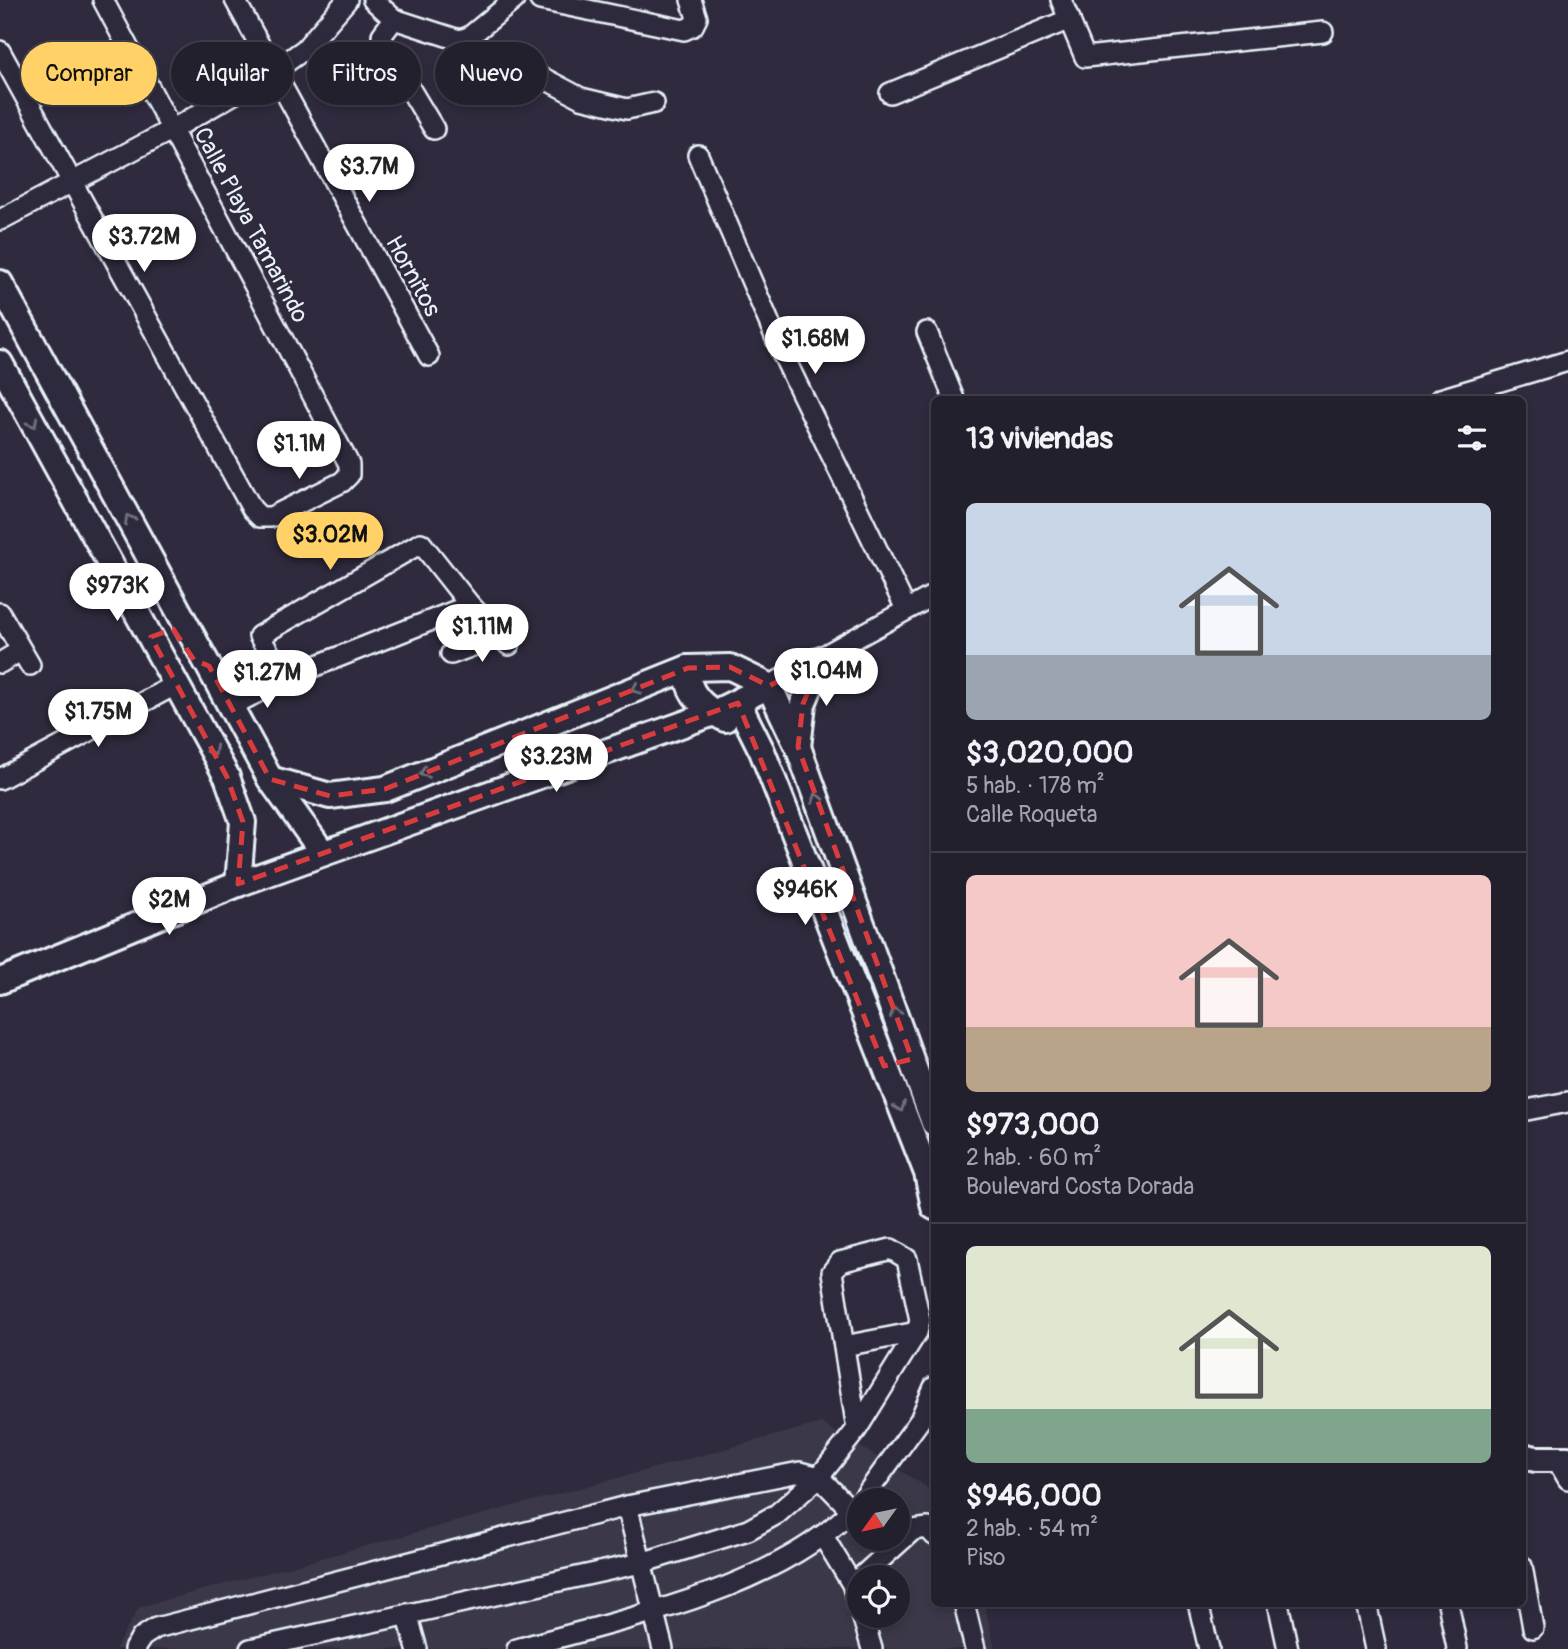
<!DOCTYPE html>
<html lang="es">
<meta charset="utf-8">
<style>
:root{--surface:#23202e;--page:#2f2d3a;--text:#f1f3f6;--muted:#a3a3aa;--line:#403e4a;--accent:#ffd166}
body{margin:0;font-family:Pangolin,sans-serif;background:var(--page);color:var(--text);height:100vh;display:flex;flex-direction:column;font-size:26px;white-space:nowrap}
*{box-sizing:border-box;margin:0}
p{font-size:23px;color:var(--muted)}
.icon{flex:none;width:38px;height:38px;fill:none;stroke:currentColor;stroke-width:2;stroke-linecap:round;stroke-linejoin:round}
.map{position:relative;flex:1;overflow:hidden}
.drawer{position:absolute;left:931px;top:396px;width:595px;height:1211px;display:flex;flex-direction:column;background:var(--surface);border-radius:10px;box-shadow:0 4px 10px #0003,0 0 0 2px var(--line)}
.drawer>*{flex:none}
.banner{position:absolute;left:21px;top:42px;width:665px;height:63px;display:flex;gap:14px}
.needle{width:46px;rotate:237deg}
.tools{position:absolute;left:847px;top:1488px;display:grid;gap:14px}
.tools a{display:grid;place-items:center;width:63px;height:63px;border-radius:50%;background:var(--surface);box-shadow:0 4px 10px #0003,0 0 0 2px var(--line);font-size:35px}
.price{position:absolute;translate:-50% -60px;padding:0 16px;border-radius:24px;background:#fff;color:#222;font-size:23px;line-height:46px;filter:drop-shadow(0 2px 4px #0008)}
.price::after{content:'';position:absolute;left:50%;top:42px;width:21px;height:16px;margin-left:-10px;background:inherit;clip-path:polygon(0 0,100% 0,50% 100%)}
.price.current{background:var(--accent);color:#111}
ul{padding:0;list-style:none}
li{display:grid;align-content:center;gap:14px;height:371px;padding:0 35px}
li+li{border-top:2px solid var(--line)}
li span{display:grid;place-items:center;height:217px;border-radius:10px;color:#555}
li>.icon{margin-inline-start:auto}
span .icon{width:126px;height:126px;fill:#fffc;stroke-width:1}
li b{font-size:30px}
h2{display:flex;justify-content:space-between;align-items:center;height:84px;padding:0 35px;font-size:30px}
.tag{padding:0 24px;border-radius:32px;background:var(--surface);box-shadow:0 4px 10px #0003,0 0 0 2px var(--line);font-size:24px;line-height:63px}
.tag.current{background:var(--accent);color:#111}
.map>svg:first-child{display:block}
.built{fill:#3b3749;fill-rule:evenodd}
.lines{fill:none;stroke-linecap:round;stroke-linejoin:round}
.minor-casing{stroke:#e8f1f8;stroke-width:24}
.major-casing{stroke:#e8f1f8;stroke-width:30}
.minor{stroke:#2f2a3d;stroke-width:19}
.major{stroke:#2f2a3d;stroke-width:24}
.oneway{stroke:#70707e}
.marked{fill:none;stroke:#d83c3d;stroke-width:5;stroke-dasharray:14 9;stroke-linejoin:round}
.labels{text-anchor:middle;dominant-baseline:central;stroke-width:6;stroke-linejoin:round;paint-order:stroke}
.street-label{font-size:24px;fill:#e8f1f8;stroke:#2f2a3d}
</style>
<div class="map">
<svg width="1568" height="1649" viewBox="0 0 1568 1649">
<rect width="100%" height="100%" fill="#2f2a3d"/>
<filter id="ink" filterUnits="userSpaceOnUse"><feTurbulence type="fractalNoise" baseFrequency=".0143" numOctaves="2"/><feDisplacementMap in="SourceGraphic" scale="14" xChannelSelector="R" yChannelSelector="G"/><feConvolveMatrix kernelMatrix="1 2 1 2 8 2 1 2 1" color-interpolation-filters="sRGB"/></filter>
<g filter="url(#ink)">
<!-- built -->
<path class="built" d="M 821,1423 L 934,1491 L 934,1603 L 984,1603 L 995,1649 L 115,1649 L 139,1607 ZM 859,1500 L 898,1500 L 898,1538 L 859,1538 ZM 859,1577 L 898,1577 L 898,1615 L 859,1615 Z"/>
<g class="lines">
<defs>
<g id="minor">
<path d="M 235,0 L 429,356"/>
<path d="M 373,0 L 394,19 L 459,40 L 511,61 L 581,98 L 627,109 L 654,103"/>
<path d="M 540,0 L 684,30 L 693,26 L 697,18 L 691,0"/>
<path d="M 1061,0 L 1085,57 L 1323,32"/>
<path d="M 394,19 L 382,35 L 383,44 L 434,129"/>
<path d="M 459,40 L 469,37 L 514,0"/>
<path d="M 0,51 L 252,509 L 260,517 L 271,517 L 342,482 L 349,475 L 349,464 L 103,0"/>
<path d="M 890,93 L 1070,19"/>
<path d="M 698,155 L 783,355 L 906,609"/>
<path d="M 0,220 L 173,129 L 274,71 L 305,49 L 347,0"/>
<path d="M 927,332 L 954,399"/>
<path d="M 1440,399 L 1568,361"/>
<path d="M 0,613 L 30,665"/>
<path d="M 451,654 L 499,636"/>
<path d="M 0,663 L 20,651"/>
<path d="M 285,678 L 259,636 L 421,543 L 470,605 L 509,645"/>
<path d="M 220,685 L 272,659"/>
<path d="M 769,686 L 934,595"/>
<path d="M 231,706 L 285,678 L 470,605"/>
<path d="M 0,779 L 177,684"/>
<path d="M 1522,1111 L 1568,1102"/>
<path d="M 844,1346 L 917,1332"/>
<path d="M 1557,1460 L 1568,1479"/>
<path d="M 862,1500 L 920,1420 L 934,1387"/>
<path d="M 627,1506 L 663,1649"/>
<path d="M 823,1536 L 852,1584 L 859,1607"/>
<path d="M 1522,1566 L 1533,1628"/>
<path d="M 861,1577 L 913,1530 L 928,1528 L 934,1535"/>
<path d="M 964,1603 L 975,1649"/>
<path d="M 1198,1603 L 1209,1649"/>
<path d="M 1278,1603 L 1288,1649"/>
<path d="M 1366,1603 L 1376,1649"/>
<path d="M 1448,1603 L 1457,1648"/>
<path d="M 407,1614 L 417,1649"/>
<path d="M 862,1615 L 872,1649"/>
<path d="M 134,1649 L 142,1637 L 156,1628 L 627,1506 L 800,1472 L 819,1477 L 852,1511"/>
<path d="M 250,1649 L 641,1563 L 748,1530 L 777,1514 L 819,1477 L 857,1429 L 917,1332 L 920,1320 L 907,1259 L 891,1249 L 840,1262 L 832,1272 L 857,1429"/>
<path d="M 517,1649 C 626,1618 780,1589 859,1503"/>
</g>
<g id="major">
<path d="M 0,283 L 270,779 L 323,853"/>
<path d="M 0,363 L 227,777 L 243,822 L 238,884"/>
<path d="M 688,668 C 685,693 704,708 725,719"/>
<path d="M 769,686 L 798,747 L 934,1123"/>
<path d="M 738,703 L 762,751 L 927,1173 L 934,1207"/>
<path d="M 798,747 L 803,704 L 821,659"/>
<path d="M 270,779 L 330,796 L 385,789 L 688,668 L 730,667 L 769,686"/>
<path d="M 0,981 L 238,884 L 714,713 L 769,686"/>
<path d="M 1522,1456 L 1536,1459 L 1568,1459"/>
</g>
</defs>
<!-- minor casing -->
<use href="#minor" class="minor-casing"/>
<!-- major casing -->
<use href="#major" class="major-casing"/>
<!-- minor -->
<use href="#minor" class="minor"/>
<!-- major -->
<use href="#major" class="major"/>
</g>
<!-- one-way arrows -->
<defs><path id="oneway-chevron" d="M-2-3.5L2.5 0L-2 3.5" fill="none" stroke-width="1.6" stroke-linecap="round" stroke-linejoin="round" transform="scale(1.75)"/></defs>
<g class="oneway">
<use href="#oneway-chevron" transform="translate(33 423) rotate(61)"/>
<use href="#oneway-chevron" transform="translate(129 519) rotate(-119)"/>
<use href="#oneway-chevron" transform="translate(636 689) rotate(158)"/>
<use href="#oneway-chevron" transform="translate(213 751) rotate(61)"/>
<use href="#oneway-chevron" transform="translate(424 773) rotate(158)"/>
<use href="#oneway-chevron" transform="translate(817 798) rotate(-110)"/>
<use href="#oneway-chevron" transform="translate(895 1012) rotate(-109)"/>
<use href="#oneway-chevron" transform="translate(900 1107) rotate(69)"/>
</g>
</g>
<!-- marked area -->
<path class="marked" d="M 173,629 L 194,660 L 209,666 L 270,779 L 330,796 L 385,789 L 688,668 L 730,667 L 769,686 L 821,659 L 803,704 L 798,747 L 912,1059 L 884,1066 L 738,703 L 238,884 L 243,822 L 227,777 L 151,637 Z"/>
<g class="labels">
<!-- street labels -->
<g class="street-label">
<text transform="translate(251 225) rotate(62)">Calle Playa Tamarindo</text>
<text transform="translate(413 276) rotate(61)">Hornitos</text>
</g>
</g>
</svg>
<div class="tools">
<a><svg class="needle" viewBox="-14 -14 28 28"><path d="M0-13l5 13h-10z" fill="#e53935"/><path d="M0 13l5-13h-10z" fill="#a3a3aa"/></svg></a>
<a><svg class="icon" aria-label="locate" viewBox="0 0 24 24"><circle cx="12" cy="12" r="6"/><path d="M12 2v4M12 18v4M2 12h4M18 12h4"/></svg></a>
</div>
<b class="price" style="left:369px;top:204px">$3.7M</b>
<b class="price" style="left:144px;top:274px">$3.72M</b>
<b class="price" style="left:815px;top:376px">$1.68M</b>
<b class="price" style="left:299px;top:481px">$1.1M</b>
<b class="price current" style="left:330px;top:572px">$3.02M</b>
<b class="price" style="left:117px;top:623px">$973K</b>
<b class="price" style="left:482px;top:664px">$1.11M</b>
<b class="price" style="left:826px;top:708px">$1.04M</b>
<b class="price" style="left:267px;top:710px">$1.27M</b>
<b class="price" style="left:98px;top:749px">$1.75M</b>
<b class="price" style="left:556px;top:794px">$3.23M</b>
<b class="price" style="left:805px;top:927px">$946K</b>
<b class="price" style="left:169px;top:937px">$2M</b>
<div class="banner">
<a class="tag current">Comprar</a>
<a class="tag">Alquilar</a>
<a class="tag">Filtros</a>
<a class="tag">Nuevo</a>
</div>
<section class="drawer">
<h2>13 viviendas<svg class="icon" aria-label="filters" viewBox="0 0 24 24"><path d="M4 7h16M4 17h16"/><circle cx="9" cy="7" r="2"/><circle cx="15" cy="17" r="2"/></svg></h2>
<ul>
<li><span style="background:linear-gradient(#c9d6e8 70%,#9aa5b1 0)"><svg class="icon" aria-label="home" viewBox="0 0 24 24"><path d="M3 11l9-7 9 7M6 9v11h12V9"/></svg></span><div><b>$3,020,000</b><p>5 hab. · 178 m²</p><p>Calle Roqueta</p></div></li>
<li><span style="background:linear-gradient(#f6c9c9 70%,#b9a48a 0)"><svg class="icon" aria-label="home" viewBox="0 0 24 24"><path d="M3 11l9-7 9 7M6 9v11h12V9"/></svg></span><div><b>$973,000</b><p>2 hab. · 60 m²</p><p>Boulevard Costa Dorada</p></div></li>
<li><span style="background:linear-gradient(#dfe7d0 75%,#7fa58c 0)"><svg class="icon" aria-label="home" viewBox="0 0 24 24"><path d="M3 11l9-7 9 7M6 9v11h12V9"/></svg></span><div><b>$946,000</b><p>2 hab. · 54 m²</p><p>Piso</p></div></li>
</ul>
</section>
</div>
